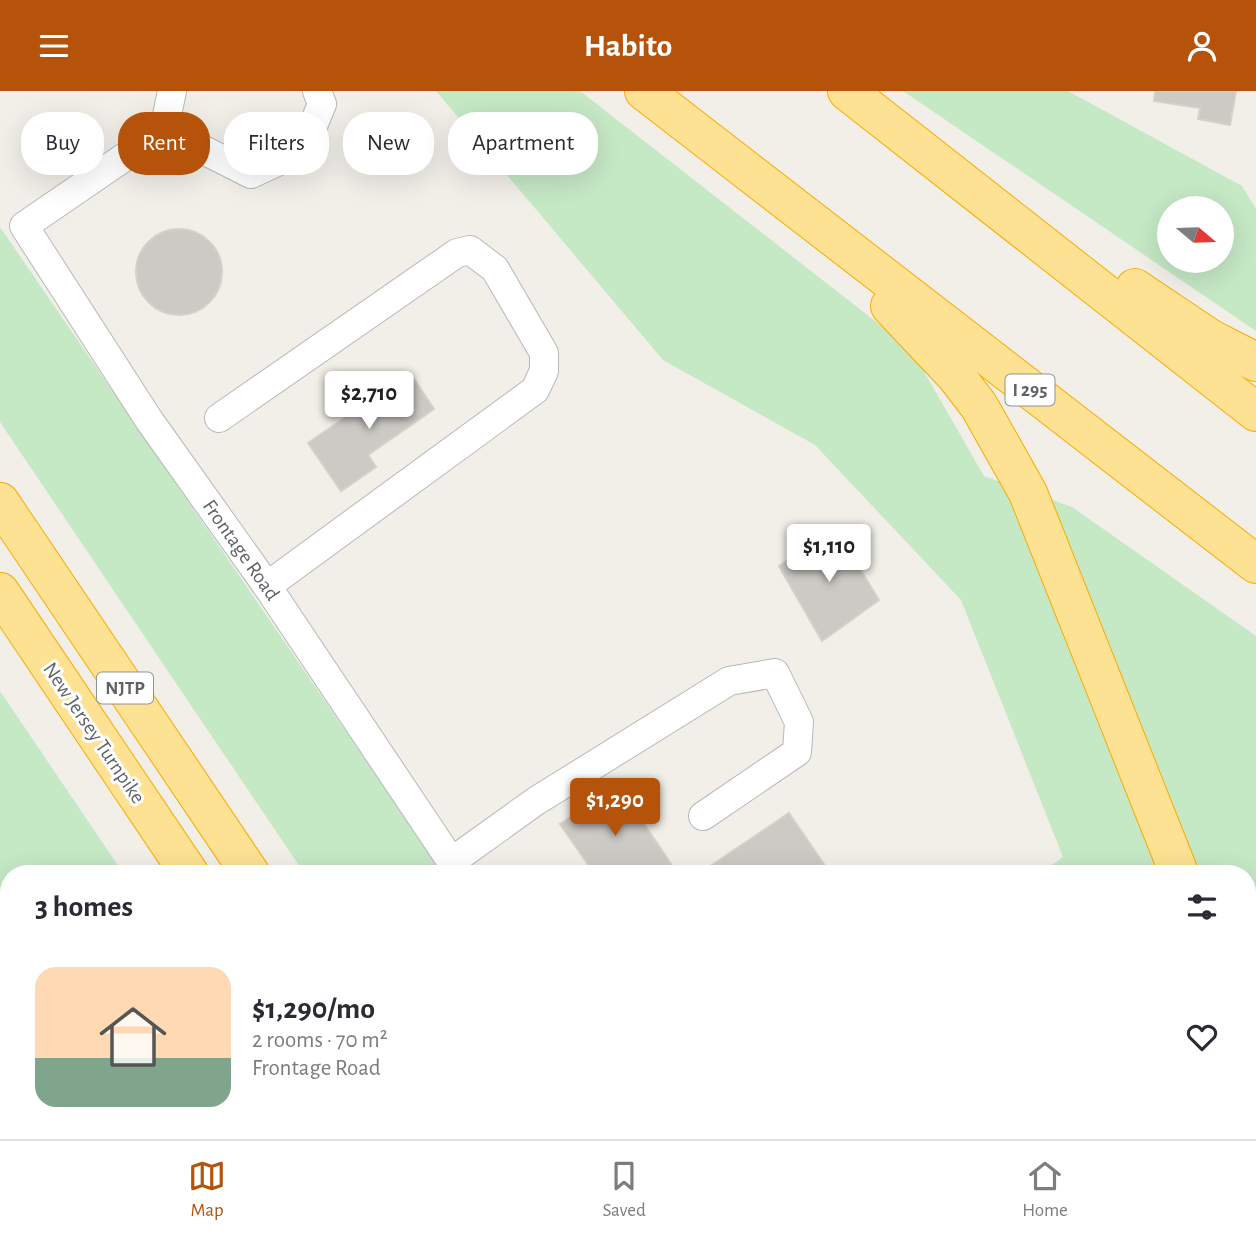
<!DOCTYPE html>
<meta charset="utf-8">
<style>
:root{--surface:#fff;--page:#f7f7f7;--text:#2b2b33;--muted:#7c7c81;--line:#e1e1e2;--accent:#b45309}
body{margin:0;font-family:"Alegreya Sans",sans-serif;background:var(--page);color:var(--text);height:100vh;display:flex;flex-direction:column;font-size:26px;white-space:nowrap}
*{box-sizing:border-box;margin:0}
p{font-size:23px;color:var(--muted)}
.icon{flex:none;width:38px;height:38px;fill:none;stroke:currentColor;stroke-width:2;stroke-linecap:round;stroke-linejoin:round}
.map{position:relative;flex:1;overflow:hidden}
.sheet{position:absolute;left:0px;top:774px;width:1256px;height:275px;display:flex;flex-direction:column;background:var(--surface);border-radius:28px 28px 0 0;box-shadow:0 7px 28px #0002}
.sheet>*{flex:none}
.banner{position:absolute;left:21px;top:21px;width:700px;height:63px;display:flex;gap:14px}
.needle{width:46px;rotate:109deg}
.tools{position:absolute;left:1157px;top:105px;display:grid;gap:14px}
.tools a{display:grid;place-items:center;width:77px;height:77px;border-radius:50%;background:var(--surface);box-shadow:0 7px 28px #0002;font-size:35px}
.price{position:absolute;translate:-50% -60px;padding:0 16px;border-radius:7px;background:#fff;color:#222;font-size:23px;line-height:46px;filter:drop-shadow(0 2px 4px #0008)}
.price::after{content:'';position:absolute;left:50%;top:42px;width:21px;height:16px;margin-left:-10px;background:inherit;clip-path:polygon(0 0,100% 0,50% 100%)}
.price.selected{background:var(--accent);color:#fff}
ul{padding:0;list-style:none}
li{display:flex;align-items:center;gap:21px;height:175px;padding:0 35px}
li+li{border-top:2px solid var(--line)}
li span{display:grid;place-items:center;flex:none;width:196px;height:140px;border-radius:21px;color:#555}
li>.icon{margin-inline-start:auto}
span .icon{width:84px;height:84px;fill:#fffc;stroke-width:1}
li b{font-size:30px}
h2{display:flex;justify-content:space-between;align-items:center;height:84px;padding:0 35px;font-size:30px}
.chip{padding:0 24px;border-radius:28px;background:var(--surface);box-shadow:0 7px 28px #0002;font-size:24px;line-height:63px}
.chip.selected{background:var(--accent);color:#fff}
header{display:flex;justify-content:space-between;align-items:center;height:91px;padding:0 35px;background:var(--accent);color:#fff;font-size:32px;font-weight:600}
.tabs{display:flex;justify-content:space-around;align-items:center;height:98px;border-top:2px solid var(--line);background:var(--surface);font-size:19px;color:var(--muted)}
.tabs a{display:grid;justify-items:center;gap:4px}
.tabs .selected{color:var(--accent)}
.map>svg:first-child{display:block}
.industrial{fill:#e0deda}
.green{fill:#c5e8c5;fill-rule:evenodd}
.building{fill:#cccac5;stroke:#d6d1c6;stroke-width:2}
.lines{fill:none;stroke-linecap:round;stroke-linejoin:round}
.minor-casing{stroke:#b5b8bc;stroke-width:30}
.highway-casing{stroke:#f9ab00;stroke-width:40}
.minor{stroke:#fff;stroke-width:28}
.highway{stroke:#fde293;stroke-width:38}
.labels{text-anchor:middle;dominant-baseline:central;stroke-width:6;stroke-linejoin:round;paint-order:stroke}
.shield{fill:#fff;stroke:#8f9295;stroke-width:2}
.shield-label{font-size:19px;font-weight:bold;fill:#5f6368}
.street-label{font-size:21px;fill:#5f6368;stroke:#fff}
</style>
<header><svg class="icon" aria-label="menu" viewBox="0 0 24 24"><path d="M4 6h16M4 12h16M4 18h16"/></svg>Habito<svg class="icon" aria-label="person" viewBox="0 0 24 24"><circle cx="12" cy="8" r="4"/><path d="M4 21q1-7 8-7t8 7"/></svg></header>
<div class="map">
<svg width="1256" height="1048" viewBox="0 0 1256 1048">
<rect width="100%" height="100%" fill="#f1efe8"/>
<!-- industrial -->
<path class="industrial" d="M 0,893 L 9,907 L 9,1040 L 101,1040 L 107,1048 L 0,1048 Z"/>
<!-- green -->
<g class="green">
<path d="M 436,0 L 580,0 L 911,258 L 984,385 L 1072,416 L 1256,545 L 1256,1048 L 1223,1048 L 1217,1040 L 1248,1040 L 1248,782 L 1041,782 L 1063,766 L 961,509 L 815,354 L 663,269 Z"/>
<path d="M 903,0 L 1068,0 L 1242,95 L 1256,118 L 1256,240 ZM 1222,117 L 1222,170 L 1169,170 L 1169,117 Z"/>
<path d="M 0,136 L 443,782 L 304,782 L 0,331 Z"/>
<path d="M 0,600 L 123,782 L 9,782 L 9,907 L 0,893 Z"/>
<path d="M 101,1040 L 296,1040 L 302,1048 L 107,1048 Z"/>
<path d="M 477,1040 L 619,1040 L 625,1048 L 483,1048 Z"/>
<path d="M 875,1040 L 988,1040 L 976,1048 L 860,1048 Z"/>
</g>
<!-- building -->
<g class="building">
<path d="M 1155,0 L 1236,0 L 1230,34 L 1198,28 L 1200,17 L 1154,10 Z"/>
<circle cx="179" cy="181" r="43"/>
<path d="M 410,282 L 434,318 L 368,364 L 376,376 L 341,400 L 308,352 Z"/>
<path d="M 834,436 L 879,509 L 822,550 L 779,475 Z"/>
<path d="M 618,694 L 677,782 L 594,782 L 560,733 Z"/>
<path d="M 789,722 L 830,782 L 700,782 Z"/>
</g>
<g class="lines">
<defs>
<g id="minor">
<path d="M 172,0 L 164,39 L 24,135 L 149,329 L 267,495 L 459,782"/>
<path d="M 164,39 L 251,83 L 303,59 L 322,13 L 317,0"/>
<path d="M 219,327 L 457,162 L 470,159 L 495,178 L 544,262 L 544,280 L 535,299 L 267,495"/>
<path d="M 451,771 L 536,710 L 729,590 L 775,582 L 799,631 L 797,661 L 703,725"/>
<path d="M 0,850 L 9,865"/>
<path d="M 0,950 L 9,937"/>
<path d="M 632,1040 L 638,1048"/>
<path d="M 764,1048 L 775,1040"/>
<path d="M 1126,1048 L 1137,1040"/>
</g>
<g id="highway">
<path d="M 644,0 L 1256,473"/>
<path d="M 847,0 L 1256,321"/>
<path d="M 1135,197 L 1211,248 L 1256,271"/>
<path d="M 890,215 L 956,285 L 979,315 L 1028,402 L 1179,782"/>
<path d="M 0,411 L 250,782"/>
<path d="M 0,501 L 189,782"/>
<path d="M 1248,938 L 1256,954"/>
<path d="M 362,1040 L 368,1048"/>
<path d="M 423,1040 L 428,1048"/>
</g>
</defs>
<!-- minor casing -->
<use href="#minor" class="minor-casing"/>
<!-- highway casing -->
<use href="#highway" class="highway-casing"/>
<!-- minor -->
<use href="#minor" class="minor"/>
<!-- highway -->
<use href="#highway" class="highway"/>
</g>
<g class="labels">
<!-- shield labels -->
<g class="shield">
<rect x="1005.5" y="283.5" width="49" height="31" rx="5"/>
<rect x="97" y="581.5" width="56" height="31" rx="5"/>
</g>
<g class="shield-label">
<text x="1030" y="299">I 295</text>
<text x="125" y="597">NJTP</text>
</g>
<!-- street labels -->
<g class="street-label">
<text transform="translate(241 459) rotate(55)">Frontage Road</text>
<text transform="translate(94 642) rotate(56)">New Jersey Turnpike</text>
</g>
</g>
</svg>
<div class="tools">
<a><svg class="needle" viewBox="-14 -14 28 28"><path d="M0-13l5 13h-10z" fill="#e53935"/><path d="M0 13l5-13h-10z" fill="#7c7c81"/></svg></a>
</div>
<b class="price" style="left:369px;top:340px">$2,710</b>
<b class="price" style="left:829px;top:493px">$1,110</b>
<b class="price selected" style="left:615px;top:747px">$1,290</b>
<div class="banner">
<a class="chip">Buy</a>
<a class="chip selected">Rent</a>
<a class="chip">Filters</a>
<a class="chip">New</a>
<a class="chip">Apartment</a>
</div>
<section class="sheet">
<h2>3 homes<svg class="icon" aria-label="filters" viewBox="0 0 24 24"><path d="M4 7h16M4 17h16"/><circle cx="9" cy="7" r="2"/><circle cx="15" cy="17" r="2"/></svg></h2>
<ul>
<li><span style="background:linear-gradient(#ffd9b3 65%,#7fa58c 0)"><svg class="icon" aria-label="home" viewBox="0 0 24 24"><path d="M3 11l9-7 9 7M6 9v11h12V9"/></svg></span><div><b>$1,290/mo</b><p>2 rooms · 70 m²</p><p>Frontage Road</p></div><svg class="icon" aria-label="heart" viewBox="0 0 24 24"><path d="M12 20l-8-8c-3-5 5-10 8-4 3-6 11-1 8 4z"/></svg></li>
</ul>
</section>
</div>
<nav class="tabs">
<a class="selected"><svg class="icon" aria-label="map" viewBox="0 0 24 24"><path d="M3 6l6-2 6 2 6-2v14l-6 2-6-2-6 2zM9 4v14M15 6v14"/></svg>Map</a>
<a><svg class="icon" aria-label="saved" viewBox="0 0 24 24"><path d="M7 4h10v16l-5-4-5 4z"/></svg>Saved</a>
<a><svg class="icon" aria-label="home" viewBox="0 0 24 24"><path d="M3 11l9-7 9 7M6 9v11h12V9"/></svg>Home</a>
</nav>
